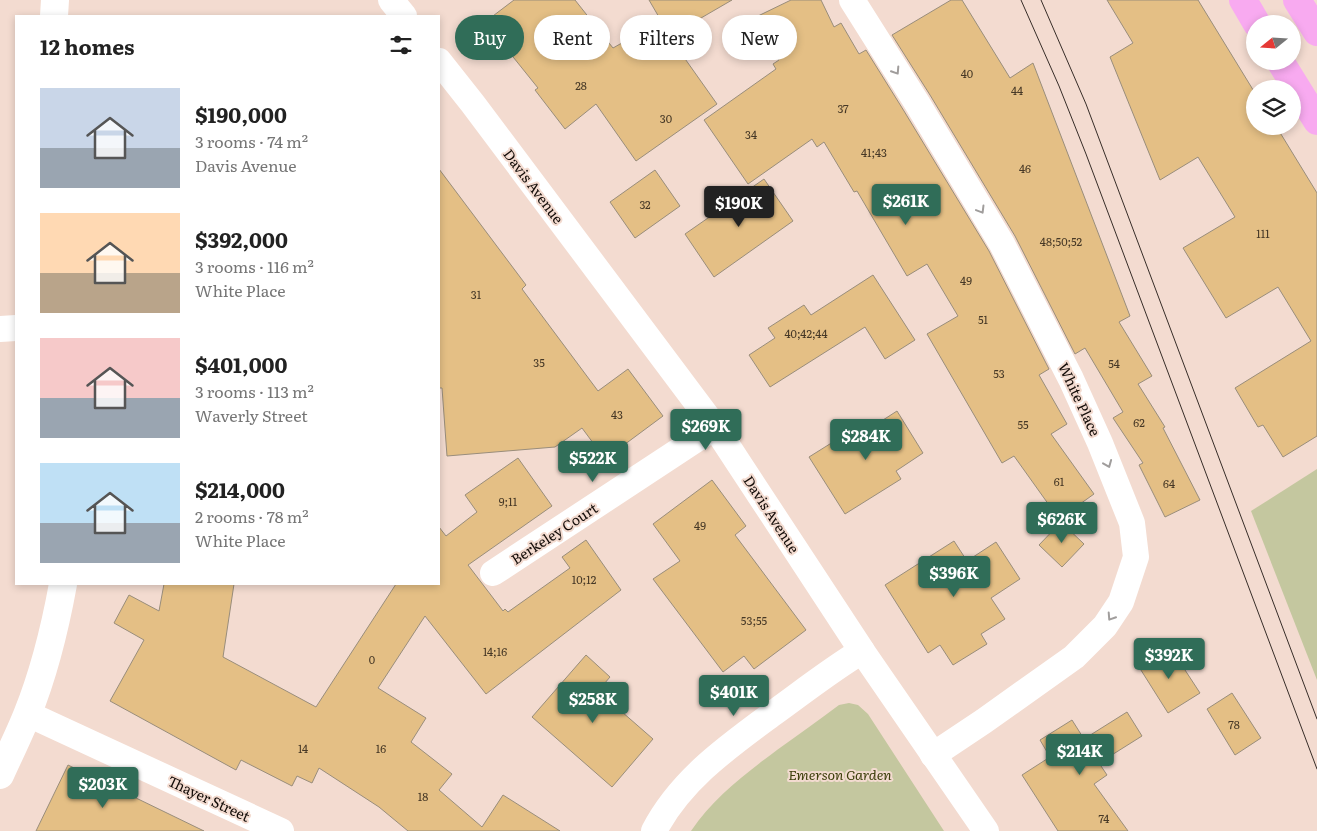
<!DOCTYPE html>
<meta charset="utf-8">
<style>
:root{--surface:#fff;--page:#f6f6f6;--text:#222;--muted:#767676;--accent:#306d58}
body{margin:0;font-family:Literata,serif;background:var(--page);color:var(--text);height:100vh;display:flex;flex-direction:column;font-size:19px;white-space:nowrap}
*{box-sizing:border-box;margin:0}
p{font-size:16px;color:var(--muted)}
.icon{flex:none;width:28px;height:28px;fill:none;stroke:currentColor;stroke-width:2;stroke-linecap:round;stroke-linejoin:round}
.map{position:relative;flex:1;overflow:hidden}
.drawer{position:absolute;left:15px;top:15px;width:425px;height:570px;display:flex;flex-direction:column;background:var(--surface);border-radius:0px;box-shadow:0 2px 8px #0003}
.drawer>*{flex:none}
.top-card{position:absolute;left:455px;top:15px;width:475px;height:45px;display:flex;gap:10px}
.needle{width:32px;rotate:252deg}
.tools{position:absolute;left:1246px;top:15px;display:grid;gap:10px}
.tools a{display:grid;place-items:center;width:55px;height:55px;border-radius:50%;background:var(--surface);box-shadow:0 2px 8px #0003;font-size:25px}
.price{position:absolute;translate:-50% -42px;padding:0 11px;border-radius:5px;background:var(--accent);color:#fff;font-size:16px;line-height:32px;filter:drop-shadow(0 1px 2px #0008)}
.price::after{content:'';position:absolute;left:50%;top:30px;width:15px;height:11px;margin-left:-8px;background:inherit;clip-path:polygon(0 0,100% 0,50% 100%)}
.price.active{background:#222;color:#fff}
ul{padding:0;list-style:none}
li{display:flex;align-items:center;gap:15px;height:125px;padding:0 25px}
li span{display:grid;place-items:center;flex:none;width:140px;height:100px;border-radius:0px;color:#555}
li>.icon{margin-inline-start:auto}
span .icon{width:60px;height:60px;fill:#fffc;stroke-width:1}
li b{font-size:21px}
h2{display:flex;justify-content:space-between;align-items:center;height:60px;padding:0 25px;font-size:21px}
.chip{padding:0 18px;border-radius:22px;background:var(--surface);box-shadow:0 2px 8px #0003;font-size:18px;line-height:45px}
.chip.active{background:var(--accent);color:#fff}
.map>svg:first-child{display:block}
.green{fill:#c4c79f}
.building{fill:#e4bf85;stroke:#998d7b}
.lines{fill:none;stroke-linecap:round;stroke-linejoin:round}
.minor{stroke:#fff;stroke-width:26}
.secondary{stroke:#fff;stroke-width:28}
.trunk{stroke:#f8aaf0;stroke-width:28}
.tram{stroke:#372d28;stroke-width:1}
.oneway{stroke:#a09d9c}
.labels{text-anchor:middle;dominant-baseline:central;stroke-width:4;stroke-linejoin:round;paint-order:stroke}
.number-label{font-size:11px;fill:#463826}
.street-label{font-size:14px;fill:#120b07;stroke:#f3dbd0}
.park-label{font-size:14px;font-style:italic;fill:#3d3f0c;stroke:#f3dbd0}
</style>
<div class="map">
<svg width="1317" height="831" viewBox="0 0 1317 831">
<rect width="100%" height="100%" fill="#f3dbd0"/>
<!-- green -->
<g class="green">
<path d="M 1317,469 L 1317,680 L 1251,511 Z"/>
<path d="M 849,703 L 858,705 L 868,714 L 944,831 L 691,831 C 713,798 745,774 777,750 C 798,735 819,720 839,705 Z"/>
</g>
<!-- building -->
<g class="building">
<path d="M 514,0 L 575,0 L 613,48 L 659,22 L 717,104 L 636,161 L 596,104 L 565,129 L 535,90 L 538,88 L 485,22 Z"/>
<path d="M 649,0 L 732,0 L 670,36 Z"/>
<path d="M 791,0 L 821,0 L 834,27 L 841,23 L 859,54 L 866,50 L 904,111 L 989,251 L 1049,369 L 1039,375 L 1067,424 L 1051,434 L 1094,494 L 1059,519 L 1014,456 L 1002,463 L 927,334 L 958,316 L 927,264 L 907,276 L 857,191 L 854,192 L 824,142 L 817,147 L 812,139 L 748,184 L 704,120 L 776,69 L 773,64 L 779,60 L 758,16 Z"/>
<path d="M 951,0 L 962,0 L 1010,78 L 1033,63 L 1130,316 L 1119,322 L 1152,376 L 1138,384 L 1165,427 L 1163,428 L 1200,500 L 1165,517 L 1139,465 L 1143,463 L 1113,418 L 1123,412 L 1085,348 L 1075,354 L 1015,236 L 930,95 L 892,35 Z"/>
<path d="M 1107,0 L 1198,0 L 1255,93 L 1255,126 L 1276,126 L 1317,193 L 1317,436 L 1283,457 L 1263,425 L 1258,427 L 1235,388 L 1311,341 L 1278,287 L 1226,318 L 1183,248 L 1235,217 L 1198,157 L 1160,180 L 1110,57 L 1133,43 Z"/>
<path d="M 439,169 L 526,285 L 522,289 L 598,391 L 628,369 L 663,416 L 605,459 L 582,428 L 555,447 L 447,456 L 442,388 L 439,388 Z"/>
<path d="M 655,170 L 680,206 L 635,238 L 610,202 Z"/>
<path d="M 764,179 L 793,221 L 714,277 L 685,234 Z"/>
<path d="M 873,275 L 915,340 L 885,359 L 865,327 L 770,387 L 749,355 L 775,338 L 768,328 L 804,305 L 811,315 Z"/>
<path d="M 897,411 L 923,453 L 896,471 L 901,479 L 845,514 L 809,457 L 865,422 L 869,429 Z"/>
<path d="M 518,458 L 552,506 L 468,565 L 503,611 L 505,609 L 508,612 L 570,568 L 562,557 L 586,540 L 621,590 L 486,694 L 425,616 L 378,688 L 426,718 L 411,742 L 452,774 L 439,790 L 482,827 L 503,795 L 560,831 L 408,831 L 379,807 L 319,768 L 312,783 L 297,776 L 292,786 L 241,760 L 236,770 L 110,701 L 144,640 L 114,623 L 129,595 L 159,611 L 164,584 L 234,584 L 223,657 L 316,707 L 396,584 L 439,584 L 439,527 L 446,536 L 477,512 L 465,495 Z"/>
<path d="M 712,480 L 746,526 L 735,535 L 806,630 L 754,669 L 744,656 L 723,672 L 653,579 L 680,561 L 653,524 Z"/>
<path d="M 1061,522 L 1084,544 L 1062,567 L 1039,545 Z"/>
<path d="M 954,541 L 967,561 L 996,542 L 1020,579 L 991,598 L 1005,619 L 981,634 L 987,644 L 953,665 L 940,645 L 928,653 L 885,585 Z"/>
<path d="M 1170,647 L 1200,693 L 1168,713 L 1139,667 Z"/>
<path d="M 586,655 L 610,677 L 598,691 L 653,739 L 612,787 L 532,717 Z"/>
<path d="M 1232,693 L 1261,738 L 1235,755 L 1207,709 Z"/>
<path d="M 1127,712 L 1142,736 L 1099,763 L 1107,775 L 1094,784 L 1128,831 L 1058,831 L 1022,775 L 1050,757 L 1040,740 L 1072,720 L 1084,739 Z"/>
<path d="M 68,765 L 204,831 L 36,831 Z"/>
</g>
<g class="lines">
<!-- minor -->
<g class="minor">
<path d="M 391,0 L 404,16"/>
<path d="M 852,0 L 917,103 L 1002,244 L 1071,379 L 1100,443 L 1132,523 L 1136,557 L 1121,602 L 1105,626 L 1074,657 L 984,721 L 933,755"/>
<path d="M 439,61 L 473,104 L 715,427 L 862,651 L 986,831"/>
<path d="M 0,329 L 16,328"/>
<path d="M 493,573 L 715,427"/>
<path d="M 28,714 L 281,831"/>
<path d="M 654,831 C 681,779 729,746 775,712 C 804,691 832,669 862,651"/>
</g>
<!-- secondary -->
<g class="secondary">
<path d="M 54,16 L 55,0"/>
<path d="M 0,775 C 9,755 19,735 27,715 C 44,673 55,628 63,584"/>
</g>
<!-- trunk -->
<g class="trunk">
<path d="M 1243,0 L 1257,24"/>
<path d="M 1297,0 L 1317,32"/>
<path d="M 1280,61 L 1317,121"/>
</g>
<!-- tram -->
<g class="tram">
<path d="M 1021,0 L 1059,86 L 1086,154 L 1317,769"/>
<path d="M 1041,0 L 1086,104 L 1317,719"/>
</g>
</g>
<!-- one-way arrows -->
<defs><path id="oneway-chevron" d="M-2-3.5L2.5 0L-2 3.5" fill="none" stroke-width="1.6" stroke-linecap="round" stroke-linejoin="round" transform="scale(1.25)"/></defs>
<g class="oneway">
<use href="#oneway-chevron" transform="translate(896 71) rotate(57)"/>
<use href="#oneway-chevron" transform="translate(981 210) rotate(59)"/>
<use href="#oneway-chevron" transform="translate(1108 464) rotate(68)"/>
<use href="#oneway-chevron" transform="translate(1111 617) rotate(123)"/>
</g>
<g class="labels">
<!-- number labels -->
<g class="number-label">
<text x="967" y="73">40</text>
<text x="581" y="85">28</text>
<text x="1017" y="90">44</text>
<text x="843" y="108">37</text>
<text x="666" y="118">30</text>
<text x="751" y="134">34</text>
<text x="874" y="152">41;43</text>
<text x="1025" y="168">46</text>
<text x="645" y="204">32</text>
<text x="1263" y="233">111</text>
<text x="1061" y="241">48;50;52</text>
<text x="966" y="280">49</text>
<text x="476" y="294">31</text>
<text x="983" y="319">51</text>
<text x="806" y="333">40;42;44</text>
<text x="539" y="362">35</text>
<text x="1114" y="363">54</text>
<text x="999" y="373">53</text>
<text x="617" y="414">43</text>
<text x="1139" y="422">62</text>
<text x="1023" y="424">55</text>
<text x="1059" y="481">61</text>
<text x="1169" y="483">64</text>
<text x="508" y="501">9;11</text>
<text x="700" y="525">49</text>
<text x="584" y="579">10;12</text>
<text x="754" y="620">53;55</text>
<text x="495" y="651">14;16</text>
<text x="372" y="659">0</text>
<text x="1234" y="724">78</text>
<text x="303" y="748">14</text>
<text x="381" y="748">16</text>
<text x="423" y="796">18</text>
<text x="1104" y="818">74</text>
</g>
<!-- street labels -->
<g class="street-label">
<text transform="translate(534 186) rotate(53)">Davis Avenue</text>
<text transform="translate(1080 399) rotate(65)">White Place</text>
<text transform="translate(772 514) rotate(57)">Davis Avenue</text>
<text transform="translate(554 533) rotate(-33)">Berkeley Court</text>
<text transform="translate(209 798) rotate(25)">Thayer Street</text>
</g>
<!-- park labels -->
<g class="park-label">
<text x="840" y="774">Emerson Garden</text>
</g>
</g>
</svg>
<div class="tools">
<a><svg class="needle" viewBox="-14 -14 28 28"><path d="M0-13l5 13h-10z" fill="#e53935"/><path d="M0 13l5-13h-10z" fill="#767676"/></svg></a>
<a><svg class="icon" aria-label="layers" viewBox="0 0 24 24"><path d="M12 4l9 5-9 5-9-5zM3 14l9 5 9-5"/></svg></a>
</div>
<b class="price" style="left:906px;top:226px">$261K</b>
<b class="price active" style="left:739px;top:228px">$190K</b>
<b class="price" style="left:706px;top:451px">$269K</b>
<b class="price" style="left:866px;top:461px">$284K</b>
<b class="price" style="left:593px;top:483px">$522K</b>
<b class="price" style="left:1062px;top:544px">$626K</b>
<b class="price" style="left:954px;top:598px">$396K</b>
<b class="price" style="left:1169px;top:680px">$392K</b>
<b class="price" style="left:734px;top:717px">$401K</b>
<b class="price" style="left:593px;top:724px">$258K</b>
<b class="price" style="left:1080px;top:776px">$214K</b>
<b class="price" style="left:103px;top:809px">$203K</b>
<div class="top-card">
<a class="chip active">Buy</a>
<a class="chip">Rent</a>
<a class="chip">Filters</a>
<a class="chip">New</a>
</div>
<section class="drawer">
<h2>12 homes<svg class="icon" aria-label="filters" viewBox="0 0 24 24"><path d="M4 7h16M4 17h16"/><circle cx="9" cy="7" r="2"/><circle cx="15" cy="17" r="2"/></svg></h2>
<ul>
<li><span style="background:linear-gradient(#c9d6e8 60%,#9aa5b1 0)"><svg class="icon" aria-label="home" viewBox="0 0 24 24"><path d="M3 11l9-7 9 7M6 9v11h12V9"/></svg></span><div><b>$190,000</b><p>3 rooms · 74 m²</p><p>Davis Avenue</p></div></li>
<li><span style="background:linear-gradient(#ffd9b3 60%,#b9a48a 0)"><svg class="icon" aria-label="home" viewBox="0 0 24 24"><path d="M3 11l9-7 9 7M6 9v11h12V9"/></svg></span><div><b>$392,000</b><p>3 rooms · 116 m²</p><p>White Place</p></div></li>
<li><span style="background:linear-gradient(#f6c9c9 60%,#9aa5b1 0)"><svg class="icon" aria-label="home" viewBox="0 0 24 24"><path d="M3 11l9-7 9 7M6 9v11h12V9"/></svg></span><div><b>$401,000</b><p>3 rooms · 113 m²</p><p>Waverly Street</p></div></li>
<li><span style="background:linear-gradient(#bfe0f5 60%,#9aa5b1 0)"><svg class="icon" aria-label="home" viewBox="0 0 24 24"><path d="M3 11l9-7 9 7M6 9v11h12V9"/></svg></span><div><b>$214,000</b><p>2 rooms · 78 m²</p><p>White Place</p></div></li>
</ul>
</section>
</div>
